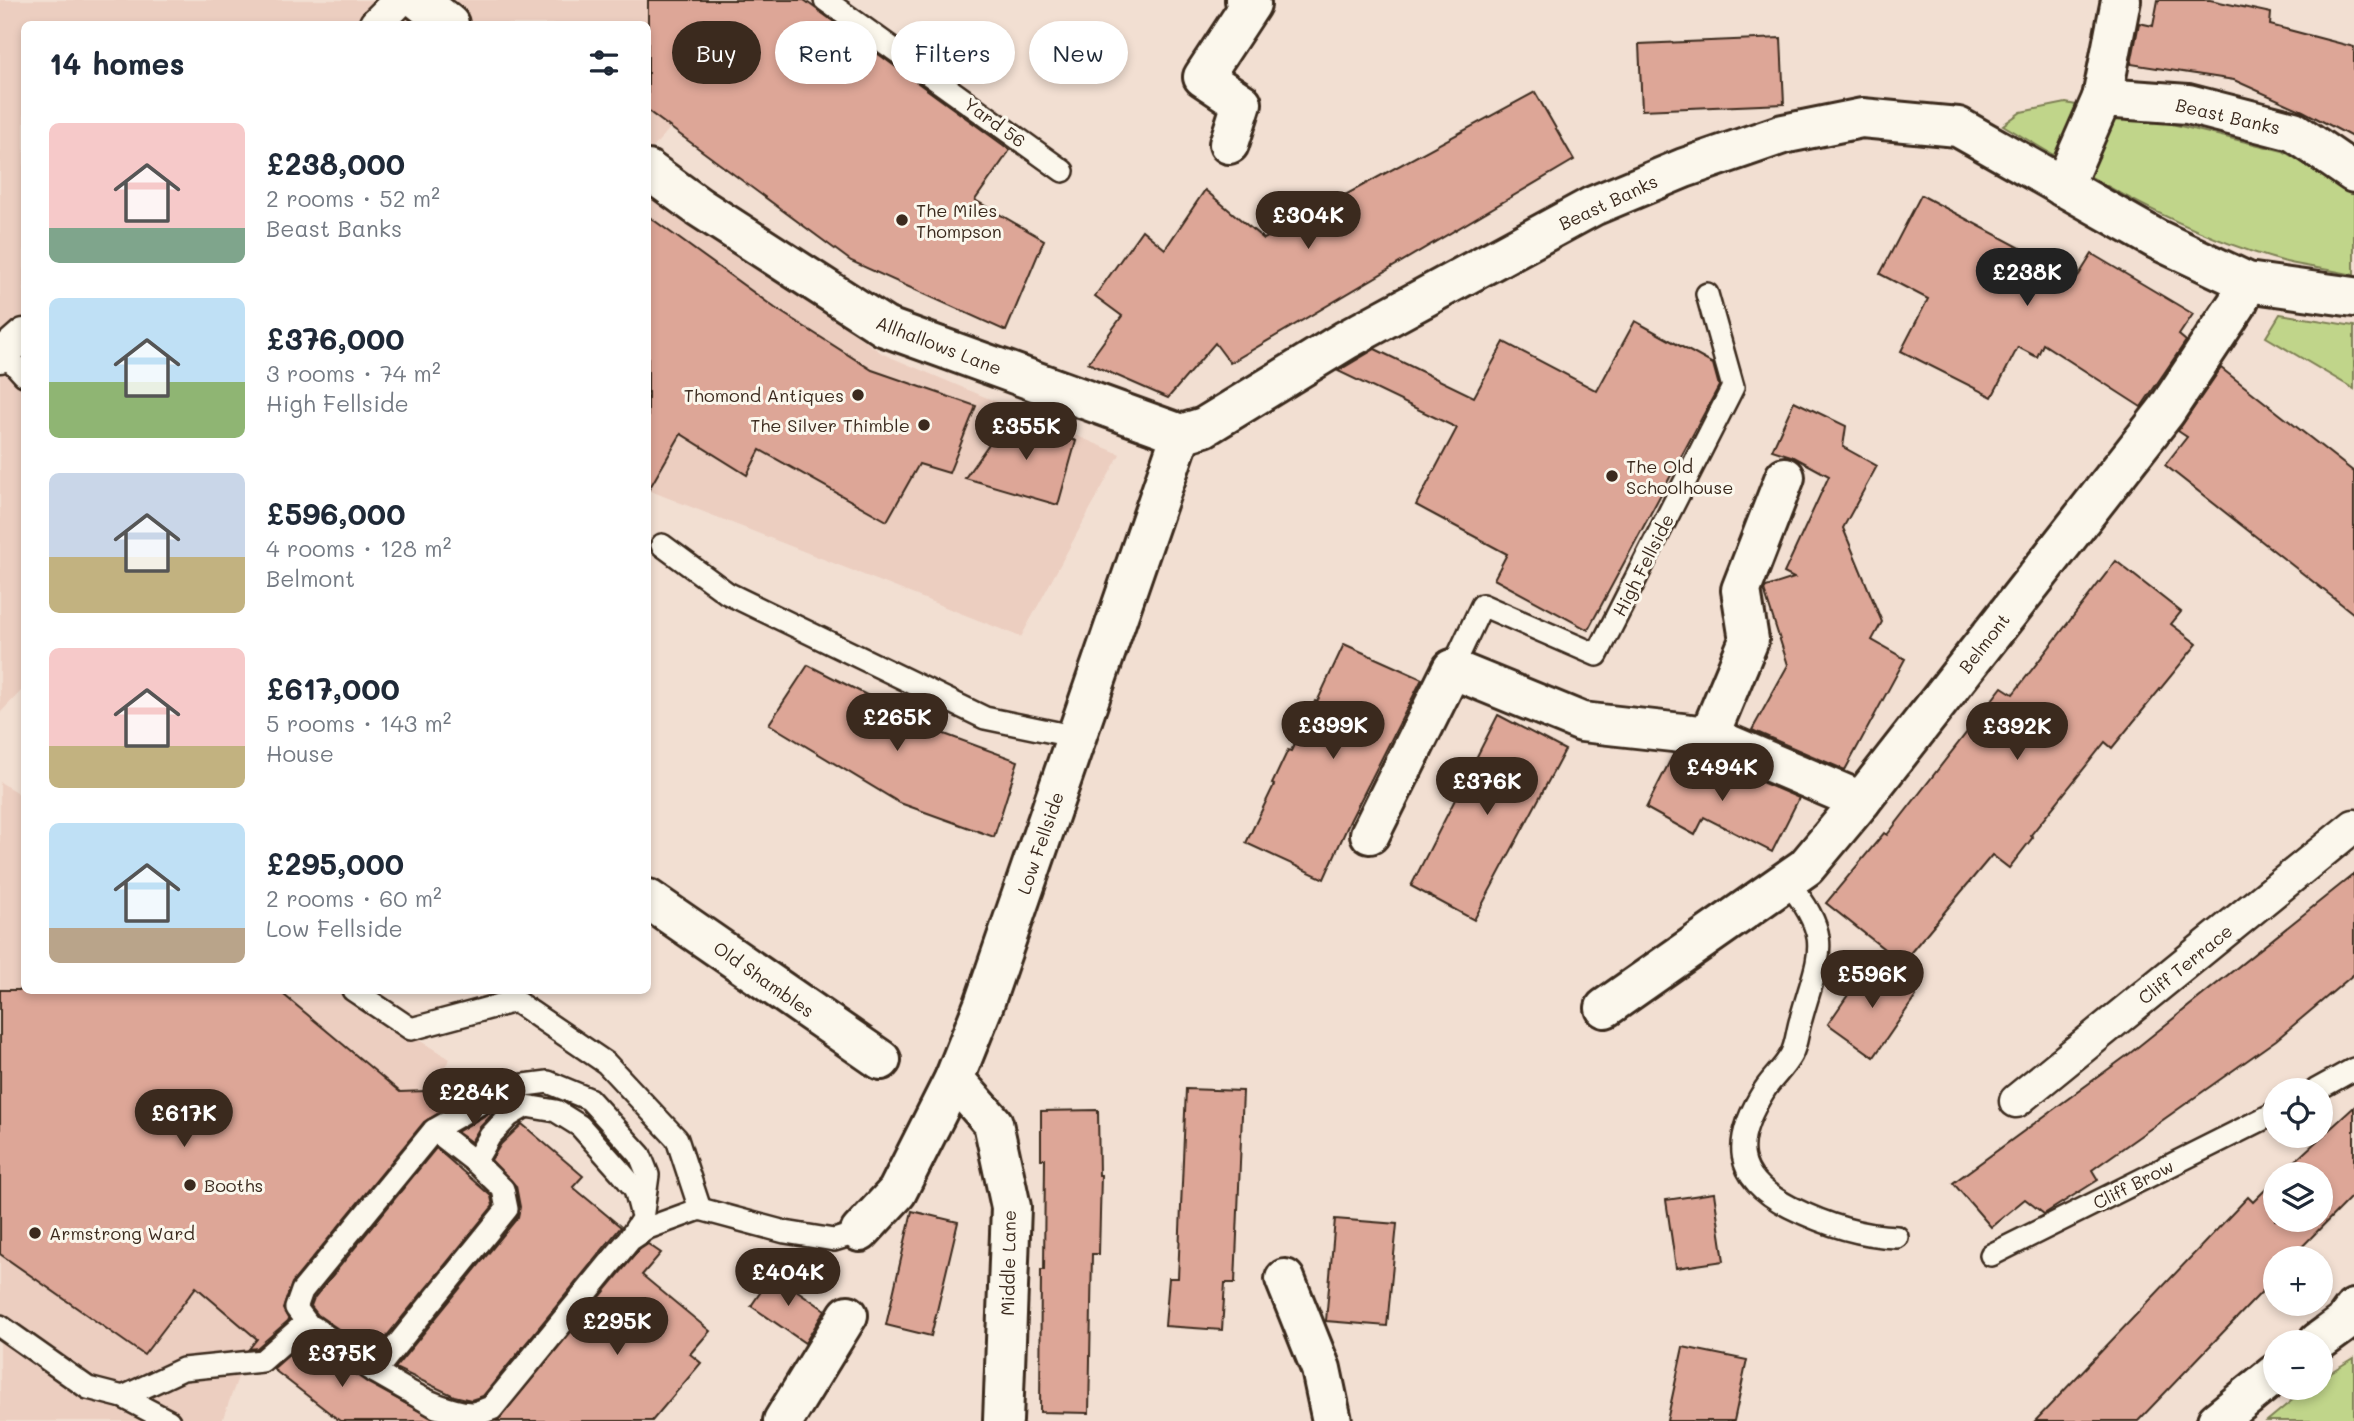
<!DOCTYPE html>
<meta charset="utf-8">
<style>
:root{--surface:#fff;--page:#f6f6f7;--text:#1f2937;--muted:#747a83;--accent:#3b2a1e}
body{margin:0;font-family:Mali,sans-serif;background:var(--page);color:var(--text);height:100vh;display:flex;flex-direction:column;font-size:26px;white-space:nowrap}
*{box-sizing:border-box;margin:0}
p{font-size:23px;color:var(--muted)}
.icon{flex:none;width:38px;height:38px;fill:none;stroke:currentColor;stroke-width:2;stroke-linecap:round;stroke-linejoin:round}
.map{position:relative;flex:1;overflow:hidden}
.sheet{position:absolute;left:21px;top:21px;width:630px;height:973px;display:flex;flex-direction:column;background:var(--surface);border-radius:10px;box-shadow:0 4px 10px #0003}
.sheet>*{flex:none}
.hud{position:absolute;left:672px;top:21px;width:665px;height:63px;display:flex;gap:14px}
.tools{position:absolute;left:2263px;top:1078px;display:grid;gap:14px}
.tools a{display:grid;place-items:center;width:70px;height:70px;border-radius:50%;background:var(--surface);box-shadow:0 4px 10px #0003;font-size:35px}
.price{position:absolute;translate:-50% -60px;padding:0 16px;border-radius:24px;background:var(--accent);color:#fff;font-size:23px;line-height:46px;filter:drop-shadow(0 2px 4px #0008)}
.price::after{content:'';position:absolute;left:50%;top:42px;width:21px;height:16px;margin-left:-10px;background:inherit;clip-path:polygon(0 0,100% 0,50% 100%)}
.price.current{background:#222;color:#fff}
ul{padding:0;list-style:none}
li{display:flex;align-items:center;gap:21px;height:175px;padding:0 28px}
li span{display:grid;place-items:center;flex:none;width:196px;height:140px;border-radius:10px;color:#555}
li>.icon{margin-inline-start:auto}
span .icon{width:84px;height:84px;fill:#fffc;stroke-width:1}
li b{font-size:30px}
h2{display:flex;justify-content:space-between;align-items:center;height:84px;padding:0 28px;font-size:30px}
.chip{padding:0 24px;border-radius:32px;background:var(--surface);box-shadow:0 4px 10px #0003;font-size:24px;line-height:63px}
.chip.current{background:var(--accent);color:#fff}
.map>svg:first-child{display:block}
.built{fill:#eccec0}
.green{fill:#c0d58a;stroke:#7e8054;stroke-width:2}
.building{fill:#dda697;stroke:#3b2a1e;stroke-width:2}
.lines{fill:none;stroke-linecap:round;stroke-linejoin:round}
.service-casing{stroke:#3b2a1e;stroke-width:26}
.pedestrian-casing{stroke:#3b2a1e;stroke-width:37}
.minor-casing{stroke:#3b2a1e;stroke-width:44}
.tertiary-casing{stroke:#3b2a1e;stroke-width:44}
.service{stroke:#fbf7ec;stroke-width:21}
.pedestrian{stroke:#fbf7ec;stroke-width:32}
.minor{stroke:#fbf7ec;stroke-width:38}
.tertiary{stroke:#fbf7ec;stroke-width:38}
.poi-dot{fill:#3b2a1e;stroke:#fbf7ec;stroke-width:2.5}
.labels{text-anchor:middle;dominant-baseline:central;stroke-width:6;stroke-linejoin:round;paint-order:stroke}
.street-label{font-size:18px;fill:#3b2a1e;stroke:#fbf7ec}
.poi-label{font-size:18px;fill:#3b2a1e;stroke:#fbf7ec;text-anchor:start}
</style>
<div class="map">
<svg width="2354" height="1421" viewBox="0 0 2354 1421">
<rect width="100%" height="100%" fill="#f2dfd2"/>
<filter id="ink" filterUnits="userSpaceOnUse"><feTurbulence type="fractalNoise" baseFrequency=".0143" numOctaves="2"/><feDisplacementMap in="SourceGraphic" scale="14" xChannelSelector="R" yChannelSelector="G"/><feConvolveMatrix kernelMatrix="1 2 1 2 8 2 1 2 1" color-interpolation-filters="sRGB"/></filter>
<g filter="url(#ink)">
<!-- built -->
<g class="built">
<path d="M 0,0 L 784,0 L 648,153 L 648,24 L 24,24 L 24,688 L 0,713 Z"/>
<path d="M 648,186 L 883,354 L 1120,454 L 1021,637 L 648,490 Z"/>
<path d="M 0,782 L 24,797 L 24,990 L 338,991 L 450,1059 L 248,1350 L 222,1421 L 0,1421 Z"/>
</g>
<!-- green -->
<g class="green">
<path d="M 2066,103 L 2172,124 L 2283,151 L 2354,194 L 2354,275 C 2331,270 2308,267 2286,262 C 2185,235 2092,179 2003,125 L 2021,112 Z"/>
<path d="M 2280,314 L 2354,326 L 2354,389 L 2266,337 Z"/>
<path d="M 2354,1358 L 2354,1421 L 2267,1421 L 2307,1388 L 2320,1388 L 2321,1378 Z"/>
</g>
<!-- building -->
<g class="building">
<path d="M 648,0 L 804,0 L 1010,150 L 975,200 L 1044,240 L 1006,331 L 851,261 L 648,111 Z"/>
<path d="M 2158,0 L 2210,0 L 2271,13 L 2270,25 L 2354,47 L 2354,138 L 2303,111 L 2234,80 L 2131,64 L 2139,23 L 2153,26 Z"/>
<path d="M 1781,38 L 1784,104 L 1642,110 L 1639,44 Z"/>
<path d="M 1535,92 L 1574,160 L 1230,363 L 1215,343 L 1168,398 L 1088,363 L 1122,316 L 1095,296 L 1142,230 L 1165,249 L 1205,190 L 1264,239 Z"/>
<path d="M 1921,195 L 2077,278 L 2092,254 L 2193,314 L 2179,335 L 2186,341 L 2141,407 L 2043,344 L 2037,357 L 2018,347 L 1992,397 L 1901,351 L 1928,299 L 1880,274 Z"/>
<path d="M 648,216 L 775,308 L 872,370 L 976,406 L 949,473 L 919,464 L 887,521 L 760,450 L 747,475 L 681,434 L 648,491 Z"/>
<path d="M 1635,321 L 1713,364 L 1719,386 L 1588,630 L 1494,579 L 1507,554 L 1416,505 L 1457,428 L 1338,371 L 1375,349 L 1474,397 L 1504,342 L 1597,391 Z"/>
<path d="M 2221,368 L 2354,472 L 2354,614 L 2165,465 L 2187,437 L 2178,431 Z"/>
<path d="M 1794,401 L 1846,426 L 1843,447 L 1877,466 L 1843,528 L 1882,622 L 1872,640 L 1905,659 L 1845,770 L 1752,730 L 1788,665 L 1764,590 L 1766,587 L 1794,578 L 1784,573 L 1829,476 L 1794,457 L 1772,450 Z"/>
<path d="M 1008,417 L 1076,441 L 1058,505 L 965,478 Z"/>
<path d="M 2116,561 L 2181,612 L 2171,624 L 2197,644 L 2112,748 L 2105,742 L 2031,835 L 2033,837 L 2009,868 L 1992,855 L 1902,963 L 1826,903 L 1884,833 L 1887,835 L 2002,687 L 2013,694 Z"/>
<path d="M 1344,644 L 1422,679 L 1350,821 L 1324,879 L 1246,843 L 1274,785 L 1272,784 L 1288,750 L 1291,751 L 1315,701 L 1317,702 Z"/>
<path d="M 808,665 L 939,732 L 1018,761 L 994,837 L 900,803 L 769,724 Z"/>
<path d="M 1498,715 L 1565,750 L 1474,920 L 1411,886 Z"/>
<path d="M 1673,755 L 1724,781 L 1731,769 L 1799,798 L 1772,852 L 1704,817 L 1695,835 L 1646,808 Z"/>
<path d="M 2354,874 L 2354,974 L 2276,1040 L 2092,1170 L 2098,1180 L 2044,1214 L 2025,1199 L 1991,1227 L 1953,1183 L 2129,1054 Z"/>
<path d="M 1870,963 L 1916,996 L 1874,1057 L 1828,1024 Z"/>
<path d="M 0,990 L 278,990 L 400,1092 L 479,1089 L 424,1122 L 292,1283 L 283,1309 L 289,1320 L 257,1348 L 249,1349 L 257,1339 L 196,1287 L 144,1355 L 0,1254 Z"/>
<path d="M 1186,1089 L 1243,1091 L 1235,1283 L 1225,1283 L 1222,1330 L 1165,1326 L 1169,1278 L 1178,1278 Z"/>
<path d="M 2354,1107 L 2354,1194 L 2291,1258 L 2275,1258 L 2275,1278 L 2138,1421 L 2035,1421 L 2248,1197 L 2253,1202 L 2275,1180 L 2275,1220 L 2320,1220 L 2320,1174 L 2281,1174 Z"/>
<path d="M 498,1108 L 480,1127 L 471,1142 L 457,1132 Z"/>
<path d="M 1098,1110 L 1099,1175 L 1101,1175 L 1099,1254 L 1092,1254 L 1089,1413 L 1040,1412 L 1041,1270 L 1044,1270 L 1045,1159 L 1041,1159 L 1041,1111 Z"/>
<path d="M 522,1124 L 583,1176 L 573,1187 L 621,1227 L 483,1396 L 471,1400 L 454,1396 L 395,1368 L 518,1217 L 520,1207 L 516,1186 L 491,1160 L 501,1144 Z"/>
<path d="M 436,1148 L 491,1196 L 493,1206 L 373,1353 L 318,1315 L 311,1306 L 314,1298 Z"/>
<path d="M 1714,1193 L 1724,1261 L 1676,1268 L 1666,1200 Z"/>
<path d="M 912,1211 L 958,1222 L 931,1336 L 886,1325 Z"/>
<path d="M 1335,1219 L 1397,1224 L 1387,1326 L 1326,1321 Z"/>
<path d="M 648,1244 L 661,1253 L 642,1275 L 710,1331 L 690,1354 L 701,1363 L 652,1421 L 497,1421 L 639,1250 Z"/>
<path d="M 773,1274 L 825,1310 L 805,1343 L 751,1306 Z"/>
<path d="M 306,1340 L 368,1383 L 438,1421 L 340,1421 L 273,1369 Z"/>
<path d="M 1683,1347 L 1747,1360 L 1734,1421 L 1667,1421 Z"/>
</g>
<g class="lines">
<defs>
<g id="service">
<path d="M 825,0 L 1063,171"/>
<path d="M 4,353 L 24,375"/>
<path d="M 662,545 L 727,593 L 985,718 L 1077,737"/>
<path d="M 1452,669 L 1482,605 L 1597,655 L 1733,387 L 1707,294"/>
<path d="M 1787,881 C 1835,940 1819,953 1801,1019 C 1797,1031 1797,1044 1791,1055 C 1784,1068 1773,1077 1765,1089 C 1732,1141 1732,1177 1790,1207 C 1824,1224 1859,1236 1897,1237"/>
<path d="M 353,990 L 411,1029 L 515,1001 L 606,1063 L 677,1139 L 700,1209"/>
<path d="M 2316,1090 L 2354,1069"/>
<path d="M 475,1162 L 490,1136 L 509,1116 L 526,1106 L 556,1111 L 580,1126 L 621,1172 L 635,1189 L 641,1212"/>
<path d="M 1991,1255 L 2275,1113"/>
<path d="M 0,1326 L 88,1388 L 123,1397 L 169,1421"/>
<path d="M 375,1372 L 507,1209 L 503,1189 L 475,1162 L 434,1130"/>
<path d="M 123,1397 L 183,1369 L 262,1361 L 302,1326 L 313,1327 C 355,1356 419,1408 470,1413 C 477,1413 484,1409 491,1407 L 629,1239 L 642,1219 L 648,1175 L 640,1155 L 589,1099 L 548,1082 L 509,1087 L 434,1130 L 302,1291 L 296,1308 L 311,1328 L 375,1372 L 436,1407 L 473,1416 L 492,1409 L 630,1240 L 648,1228 L 700,1209 L 785,1232 L 834,1240 L 860,1232"/>
</g>
<g id="pedestrian">
<path d="M 376,24 L 400,0"/>
<path d="M 0,356 L 24,335"/>
<path d="M 2016,1101 L 2354,826"/>
</g>
<g id="minor">
<path d="M 2102,98 L 2121,0"/>
<path d="M 1229,144 L 1242,103 L 1203,77 L 1251,4 L 1245,0"/>
<path d="M 2063,187 L 2102,98 L 2188,104 L 2293,131 L 2354,173"/>
<path d="M 1709,736 L 1749,640 L 1741,590 L 1785,477"/>
<path d="M 1370,834 L 1452,669 L 1582,722 L 1709,736 L 1861,801"/>
<path d="M 648,899 L 881,1060"/>
<path d="M 1605,1008 L 1806,867 L 1861,801 L 2166,411 L 2237,304 L 2247,282"/>
<path d="M 954,1079 L 993,1123 L 1011,1207 L 1003,1421"/>
<path d="M 860,1232 L 897,1192 L 954,1079 L 984,1004 L 1181,434"/>
<path d="M 1285,1279 L 1321,1369 L 1332,1421"/>
<path d="M 2318,1342 L 2344,1323 L 2354,1309"/>
<path d="M 783,1421 L 848,1315"/>
<path d="M 2217,1421 L 2275,1374"/>
</g>
<g id="tertiary">
<path d="M 419,0 L 449,24"/>
<path d="M 648,170 L 699,207 L 885,327 L 1181,434 L 1204,427 L 1346,340 L 1593,206 L 1684,168 L 1783,134 L 1862,118 L 1958,127 L 2156,239 L 2247,282 L 2354,297"/>
</g>
</defs>
<!-- service casing -->
<use href="#service" class="service-casing"/>
<!-- pedestrian casing -->
<use href="#pedestrian" class="pedestrian-casing"/>
<!-- minor casing -->
<use href="#minor" class="minor-casing"/>
<!-- tertiary casing -->
<use href="#tertiary" class="tertiary-casing"/>
<!-- service -->
<use href="#service" class="service"/>
<!-- pedestrian -->
<use href="#pedestrian" class="pedestrian"/>
<!-- minor -->
<use href="#minor" class="minor"/>
<!-- tertiary -->
<use href="#tertiary" class="tertiary"/>
</g>
</g>
<!-- markers -->
<g class="poi-dot">
<circle cx="902" cy="220" r="7"/>
<circle cx="858" cy="395" r="7"/>
<circle cx="924" cy="425" r="7"/>
<circle cx="1612" cy="476" r="7"/>
<circle cx="190" cy="1185" r="7"/>
<circle cx="35" cy="1233" r="7"/>
</g>
<g class="labels">
<!-- street labels -->
<g class="street-label">
<text transform="translate(2228 116) rotate(13)">Beast Banks</text>
<text transform="translate(995 122) rotate(36)">Yard 56</text>
<text transform="translate(1608 202) rotate(-25)">Beast Banks</text>
<text transform="translate(939 345) rotate(21)">Allhallows Lane</text>
<text transform="translate(1643 565) rotate(-63)">High Fellside</text>
<text transform="translate(1984 643) rotate(-52)">Belmont</text>
<text transform="translate(1040 843) rotate(-71)">Low Fellside</text>
<text transform="translate(2185 964) rotate(-39)">Cliff Terrace</text>
<text transform="translate(764 979) rotate(35)">Old Shambles</text>
<text transform="translate(2133 1184) rotate(-27)">Cliff Brow</text>
<text transform="translate(1008 1263) rotate(-89)">Middle Lane</text>
</g>
<!-- poi labels -->
<g class="poi-label">
<text x="916" y="210">The Miles<tspan x="916" dy="21">Thompson</tspan></text>
<text x="844" y="395" text-anchor="end">Thomond Antiques</text>
<text x="910" y="425" text-anchor="end">The Silver Thimble</text>
<text x="1626" y="466">The Old<tspan x="1626" dy="21">Schoolhouse</tspan></text>
<text x="204" y="1185">Booths</text>
<text x="49" y="1233">Armstrong Ward</text>
</g>
</g>
</svg>
<div class="tools">
<a><svg class="icon" aria-label="locate" viewBox="0 0 24 24"><circle cx="12" cy="12" r="6"/><path d="M12 2v4M12 18v4M2 12h4M18 12h4"/></svg></a>
<a><svg class="icon" aria-label="layers" viewBox="0 0 24 24"><path d="M12 4l9 5-9 5-9-5zM3 14l9 5 9-5"/></svg></a>
<a>+</a>
<a>−</a>
</div>
<b class="price" style="left:1308px;top:251px">£304K</b>
<b class="price current" style="left:2027px;top:308px">£238K</b>
<b class="price" style="left:1026px;top:462px">£355K</b>
<b class="price" style="left:897px;top:753px">£265K</b>
<b class="price" style="left:1333px;top:761px">£399K</b>
<b class="price" style="left:2017px;top:762px">£392K</b>
<b class="price" style="left:1722px;top:803px">£494K</b>
<b class="price" style="left:1487px;top:817px">£376K</b>
<b class="price" style="left:1872px;top:1010px">£596K</b>
<b class="price" style="left:474px;top:1128px">£284K</b>
<b class="price" style="left:184px;top:1149px">£617K</b>
<b class="price" style="left:788px;top:1308px">£404K</b>
<b class="price" style="left:617px;top:1357px">£295K</b>
<b class="price" style="left:342px;top:1389px">£375K</b>
<div class="hud">
<a class="chip current">Buy</a>
<a class="chip">Rent</a>
<a class="chip">Filters</a>
<a class="chip">New</a>
</div>
<section class="sheet">
<h2>14 homes<svg class="icon" aria-label="filters" viewBox="0 0 24 24"><path d="M4 7h16M4 17h16"/><circle cx="9" cy="7" r="2"/><circle cx="15" cy="17" r="2"/></svg></h2>
<ul>
<li><span style="background:linear-gradient(#f6c9c9 75%,#7fa58c 0)"><svg class="icon" aria-label="home" viewBox="0 0 24 24"><path d="M3 11l9-7 9 7M6 9v11h12V9"/></svg></span><div><b>£238,000</b><p>2 rooms · 52 m²</p><p>Beast Banks</p></div></li>
<li><span style="background:linear-gradient(#bfe0f5 60%,#8fb573 0)"><svg class="icon" aria-label="home" viewBox="0 0 24 24"><path d="M3 11l9-7 9 7M6 9v11h12V9"/></svg></span><div><b>£376,000</b><p>3 rooms · 74 m²</p><p>High Fellside</p></div></li>
<li><span style="background:linear-gradient(#c9d6e8 60%,#c2b280 0)"><svg class="icon" aria-label="home" viewBox="0 0 24 24"><path d="M3 11l9-7 9 7M6 9v11h12V9"/></svg></span><div><b>£596,000</b><p>4 rooms · 128 m²</p><p>Belmont</p></div></li>
<li><span style="background:linear-gradient(#f6c9c9 70%,#c2b280 0)"><svg class="icon" aria-label="home" viewBox="0 0 24 24"><path d="M3 11l9-7 9 7M6 9v11h12V9"/></svg></span><div><b>£617,000</b><p>5 rooms · 143 m²</p><p>House</p></div></li>
<li><span style="background:linear-gradient(#bfe0f5 75%,#b9a48a 0)"><svg class="icon" aria-label="home" viewBox="0 0 24 24"><path d="M3 11l9-7 9 7M6 9v11h12V9"/></svg></span><div><b>£295,000</b><p>2 rooms · 60 m²</p><p>Low Fellside</p></div></li>
</ul>
</section>
</div>
